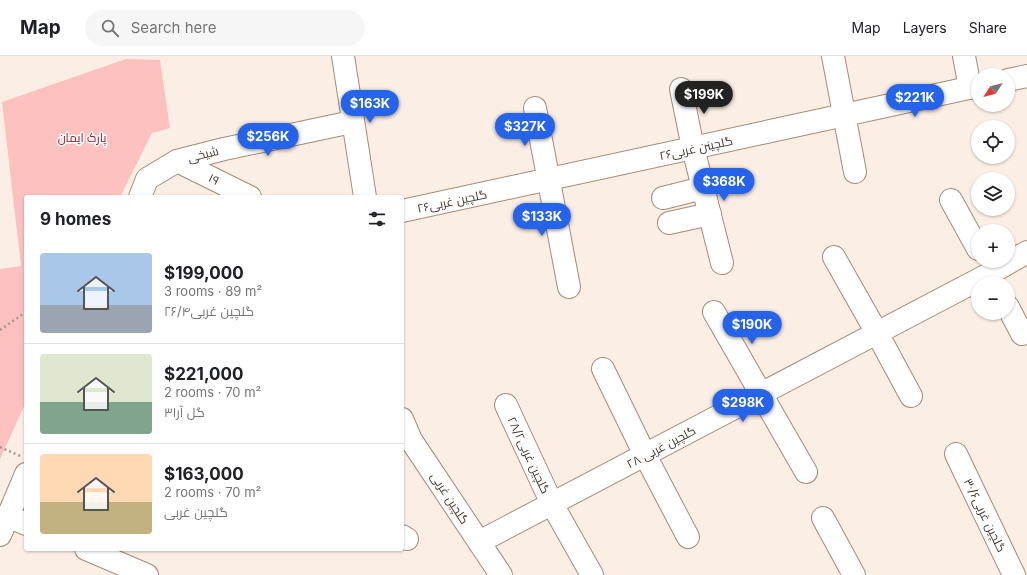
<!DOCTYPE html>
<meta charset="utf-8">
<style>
:root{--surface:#fff;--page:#f6f6f6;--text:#202124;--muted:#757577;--line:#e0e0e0;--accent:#2563eb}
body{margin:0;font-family:Inter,Cairo,sans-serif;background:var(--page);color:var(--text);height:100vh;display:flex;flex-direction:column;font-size:15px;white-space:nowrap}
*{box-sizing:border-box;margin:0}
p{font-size:13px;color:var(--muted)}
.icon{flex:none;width:22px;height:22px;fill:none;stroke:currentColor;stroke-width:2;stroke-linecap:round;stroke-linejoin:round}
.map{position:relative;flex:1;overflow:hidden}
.sheet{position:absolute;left:24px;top:139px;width:380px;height:356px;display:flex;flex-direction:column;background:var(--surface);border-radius:4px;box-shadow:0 1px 3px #0004}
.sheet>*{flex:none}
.needle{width:26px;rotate:234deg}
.controls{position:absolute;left:971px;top:12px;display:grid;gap:8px}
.controls a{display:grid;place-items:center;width:44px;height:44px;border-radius:50%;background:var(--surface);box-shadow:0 1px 3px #0004;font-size:20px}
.price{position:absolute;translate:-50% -34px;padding:0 9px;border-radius:14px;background:var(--accent);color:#fff;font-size:13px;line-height:26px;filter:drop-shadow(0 1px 2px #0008)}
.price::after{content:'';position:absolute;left:50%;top:24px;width:12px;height:9px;margin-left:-6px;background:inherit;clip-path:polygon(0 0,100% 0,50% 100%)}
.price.active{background:#222;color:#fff}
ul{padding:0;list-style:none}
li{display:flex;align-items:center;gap:12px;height:100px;padding:0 16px}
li+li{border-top:1px solid var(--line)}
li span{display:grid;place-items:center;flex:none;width:112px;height:80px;border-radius:4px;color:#555}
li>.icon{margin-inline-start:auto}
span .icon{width:48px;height:48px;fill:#fffc;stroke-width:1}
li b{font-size:17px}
h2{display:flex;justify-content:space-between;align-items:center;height:48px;padding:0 16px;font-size:17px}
header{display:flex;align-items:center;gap:24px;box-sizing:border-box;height:56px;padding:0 20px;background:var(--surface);border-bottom:1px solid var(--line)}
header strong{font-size:19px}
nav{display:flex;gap:22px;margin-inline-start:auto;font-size:14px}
.search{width:280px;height:36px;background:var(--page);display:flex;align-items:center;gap:10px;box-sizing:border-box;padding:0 14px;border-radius:22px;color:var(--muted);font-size:15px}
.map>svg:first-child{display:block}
.green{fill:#fcc1be}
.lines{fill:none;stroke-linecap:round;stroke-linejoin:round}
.minor-casing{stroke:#a68a75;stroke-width:24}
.path{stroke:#a59990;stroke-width:2.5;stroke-dasharray:2 3;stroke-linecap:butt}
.minor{stroke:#fff;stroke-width:22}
.labels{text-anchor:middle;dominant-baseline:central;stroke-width:3;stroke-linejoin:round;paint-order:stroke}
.park-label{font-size:12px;fill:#901424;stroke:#fff}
.street-label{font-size:12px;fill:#3e332a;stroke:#fff}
</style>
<header>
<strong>Map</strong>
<div class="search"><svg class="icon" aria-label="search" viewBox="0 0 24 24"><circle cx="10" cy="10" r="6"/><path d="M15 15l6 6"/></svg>Search here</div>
<nav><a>Map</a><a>Layers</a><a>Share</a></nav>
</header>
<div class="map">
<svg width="1027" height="519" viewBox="0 0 1027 519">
<rect width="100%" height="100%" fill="#fbeee5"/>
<!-- green -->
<path class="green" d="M 126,3 L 160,4 L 170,72 L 152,77 L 120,141 L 26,141 L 26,346 L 0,403 L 0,213 L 21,210 L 2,46 Z"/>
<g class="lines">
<defs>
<g id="minor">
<path d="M 343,0 L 365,141"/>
<path d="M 833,0 L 855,116"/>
<path d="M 964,0 L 970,32"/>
<path d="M 1008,24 L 1027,20"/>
<path d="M 681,33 L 693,92 L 722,207"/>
<path d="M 535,52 L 569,231"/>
<path d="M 177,105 L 250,141"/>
<path d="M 140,141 L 147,123 L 177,105 L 224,93 L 352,66"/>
<path d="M 663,142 L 703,132"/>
<path d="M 951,144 L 978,193"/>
<path d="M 402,155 L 978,30"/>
<path d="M 669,167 L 710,158"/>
<path d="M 834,201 L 877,277 L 911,340"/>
<path d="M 1008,251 L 1022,278"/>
<path d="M 714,256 L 806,416"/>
<path d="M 603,313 L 645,399 L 688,481"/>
<path d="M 506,349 L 552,448 L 592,519"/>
<path d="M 402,363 L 411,384 L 501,519"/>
<path d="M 956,398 L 1014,519"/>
<path d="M 8,460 L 26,468"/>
<path d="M 823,462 L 854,519"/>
<path d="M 0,479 L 26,418"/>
<path d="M 402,480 L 407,483"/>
<path d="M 479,486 L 991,217 L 1027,196"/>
<path d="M 86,493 L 147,519"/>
</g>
</defs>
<!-- minor casing -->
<use href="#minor" class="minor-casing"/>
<!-- path -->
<g class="path">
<path d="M 0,274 L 26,256"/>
<path d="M 0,391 L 20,400"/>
</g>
<!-- minor -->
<use href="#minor" class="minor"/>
</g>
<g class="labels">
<!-- park labels -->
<g class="park-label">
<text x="82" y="81">پارک ایمان</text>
</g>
<!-- street labels -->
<g class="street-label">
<text transform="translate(696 92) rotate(-12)">گلچینن غربی۲۶</text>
<text transform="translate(203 98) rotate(-14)">شیخی</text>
<text transform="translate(214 123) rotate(26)">۱۹</text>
<text transform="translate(452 145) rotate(-12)">گلچین غربی۲۶</text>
<text transform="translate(661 391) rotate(-28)">گلچین غربی ۲۸</text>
<text transform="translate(529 399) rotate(65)">گلچین غربی۲۸/۲</text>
<text transform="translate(450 442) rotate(57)">گلچین غربی</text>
<text transform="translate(985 459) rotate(64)">گلچین غربی۳۰/۶</text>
</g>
</g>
</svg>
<div class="controls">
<a><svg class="needle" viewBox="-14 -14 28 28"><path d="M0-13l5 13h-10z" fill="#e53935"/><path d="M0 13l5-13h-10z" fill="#757577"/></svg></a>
<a><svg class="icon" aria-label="locate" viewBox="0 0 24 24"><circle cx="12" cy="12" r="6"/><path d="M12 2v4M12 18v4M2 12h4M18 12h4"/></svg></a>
<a><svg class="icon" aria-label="layers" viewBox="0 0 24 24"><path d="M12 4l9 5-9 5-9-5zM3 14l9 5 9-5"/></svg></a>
<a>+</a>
<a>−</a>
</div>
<b class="price active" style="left:704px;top:59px">$199K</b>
<b class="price" style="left:915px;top:62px">$221K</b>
<b class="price" style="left:370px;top:68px">$163K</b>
<b class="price" style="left:525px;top:91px">$327K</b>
<b class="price" style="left:268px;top:101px">$256K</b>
<b class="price" style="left:724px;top:146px">$368K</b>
<b class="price" style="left:542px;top:181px">$133K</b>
<b class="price" style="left:752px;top:289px">$190K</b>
<b class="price" style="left:743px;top:367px">$298K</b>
<section class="sheet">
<h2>9 homes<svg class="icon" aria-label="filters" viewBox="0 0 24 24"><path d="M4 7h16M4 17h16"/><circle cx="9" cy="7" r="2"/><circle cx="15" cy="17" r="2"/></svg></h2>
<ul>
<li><span style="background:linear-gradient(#a9c7e8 65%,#9aa5b1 0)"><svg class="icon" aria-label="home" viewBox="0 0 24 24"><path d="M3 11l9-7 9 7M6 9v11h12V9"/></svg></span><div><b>$199,000</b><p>3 rooms · 89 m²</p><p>گلچین غربی۲۶/۴</p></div></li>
<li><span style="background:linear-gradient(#dfe7d0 60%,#7fa58c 0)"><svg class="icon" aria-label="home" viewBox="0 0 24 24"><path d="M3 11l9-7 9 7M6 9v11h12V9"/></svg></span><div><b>$221,000</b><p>2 rooms · 70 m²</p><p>گل آرا۳</p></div></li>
<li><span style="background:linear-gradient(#ffd9b3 60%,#c2b280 0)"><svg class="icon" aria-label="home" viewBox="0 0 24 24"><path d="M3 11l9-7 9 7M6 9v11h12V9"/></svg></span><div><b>$163,000</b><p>2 rooms · 70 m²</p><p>گلچین غربی</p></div></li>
</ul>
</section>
</div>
